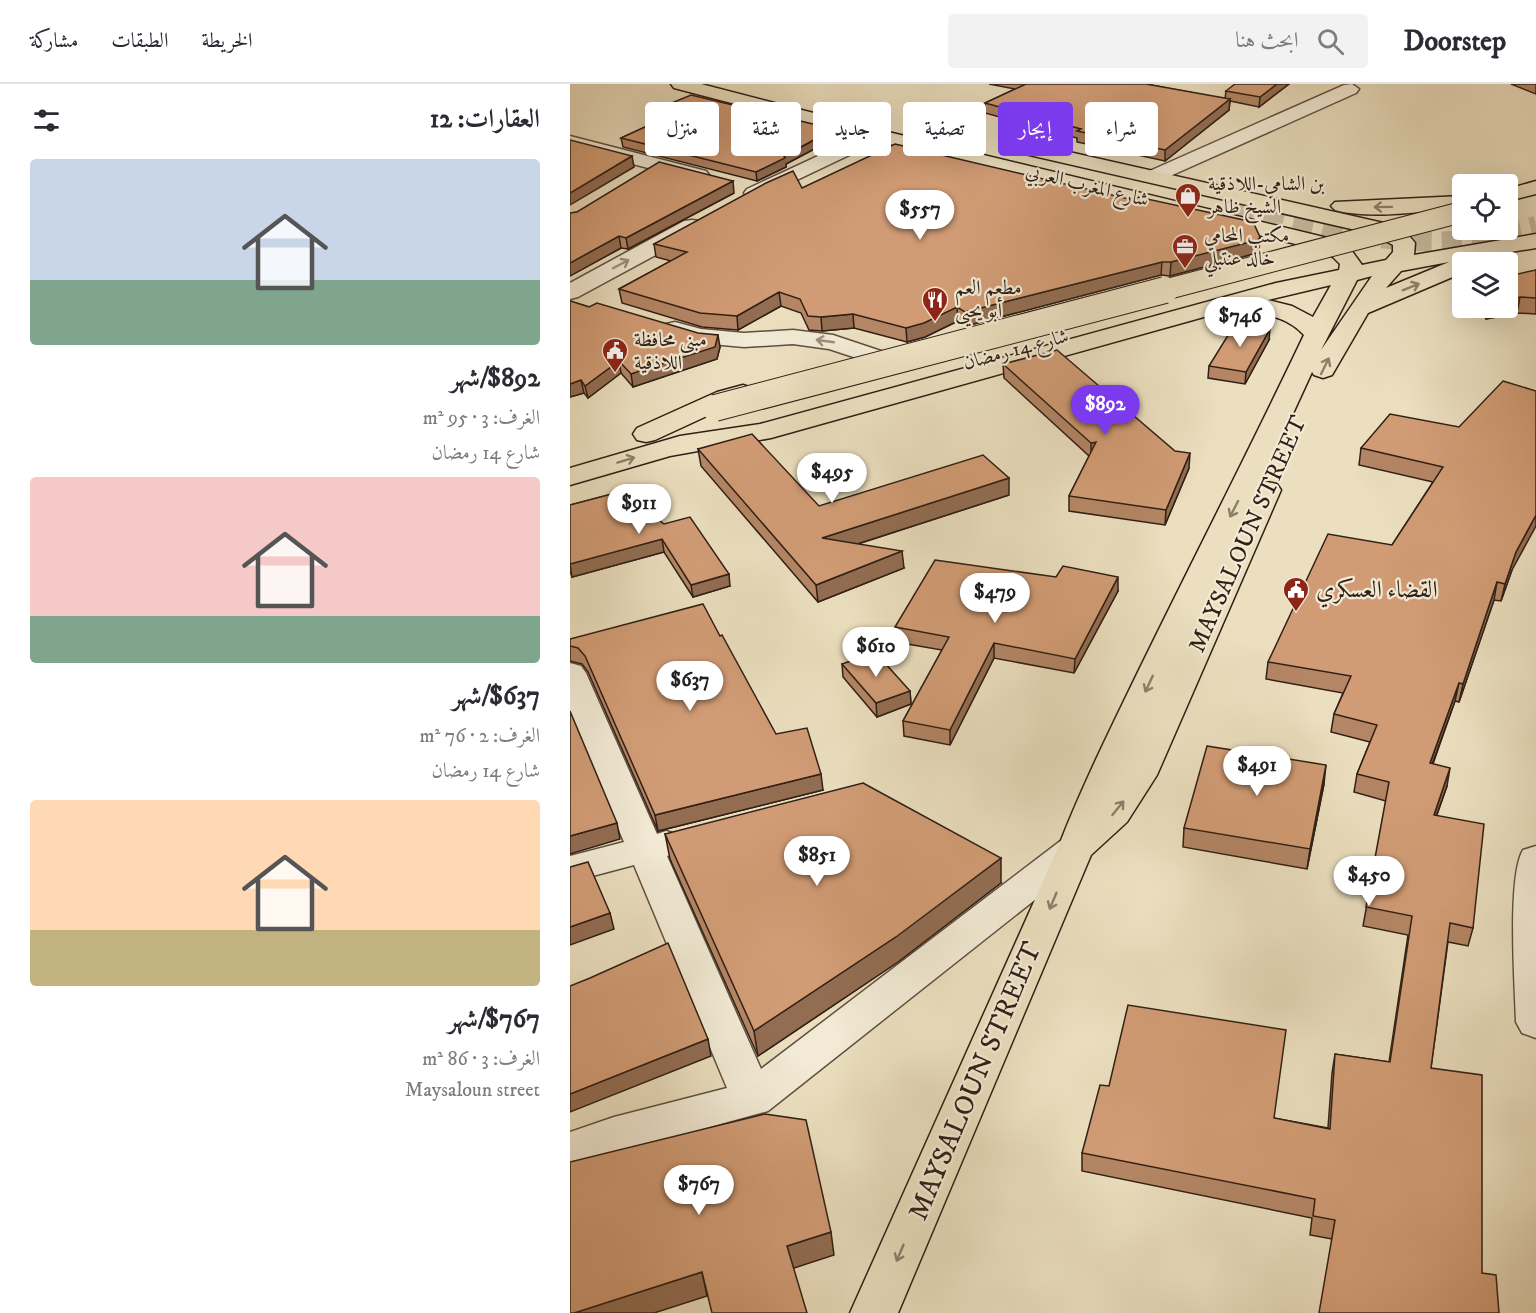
<!DOCTYPE html>
<html lang="ar">
<meta charset="utf-8">
<style>
:root{--surface:#fff;--page:#f2f2f3;--text:#2b2b33;--muted:#7c7c81;--line:#e1e1e2;--accent:#7c3aed}
body{margin:0;font-family:"IM FELL DW Pica",Amiri,serif;background:var(--page);color:var(--text);direction:rtl;height:100vh;display:flex;flex-direction:column;font-size:22px;white-space:nowrap}
*{box-sizing:border-box;margin:0}
p{font-size:20px;color:var(--muted)}
.icon{flex:none;width:33px;height:33px;fill:none;stroke:currentColor;stroke-width:2;stroke-linecap:round;stroke-linejoin:round}
.map{position:relative;flex:1;overflow:hidden;direction:ltr}
.sheet{display:flex;flex-direction:column;background:var(--surface);width:570px}
.sheet>*{flex:none}
.banner{position:absolute;left:18px;top:18px;width:570px;height:54px;direction:rtl;display:flex;gap:12px}
.buttons{position:absolute;left:882px;top:90px;display:grid;gap:12px}
.buttons a{display:grid;place-items:center;width:66px;height:66px;border-radius:6px;background:var(--surface);box-shadow:0 6px 24px #0002;font-size:30px}
.price{position:absolute;translate:-50% -51px;padding:0 14px;border-radius:21px;background:#fff;color:#222;font-size:20px;line-height:39px;filter:drop-shadow(0 2px 3px #0008)}
.price::after{content:'';position:absolute;left:50%;top:36px;width:18px;height:14px;margin-left:-9px;background:inherit;clip-path:polygon(0 0,100% 0,50% 100%)}
.price.selected{background:var(--accent);color:#fff}
ul{padding:0;list-style:none}
li{display:grid;align-content:center;gap:12px;height:318px;padding:0 30px}
li span{display:grid;place-items:center;height:186px;border-radius:6px;color:#555}
li>.icon{margin-inline-start:auto}
span .icon{width:108px;height:108px;fill:#fffc;stroke-width:1}
li b{font-size:26px}
h2{display:flex;justify-content:space-between;align-items:center;height:72px;padding:0 30px;font-size:26px}
.pill{padding:0 21px;border-radius:6px;background:var(--surface);box-shadow:0 6px 24px #0002;font-size:21px;line-height:54px}
.pill.selected{background:var(--accent);color:#fff}
header{display:flex;align-items:center;gap:36px;box-sizing:border-box;height:84px;padding:0 30px;background:var(--surface);border-bottom:2px solid var(--line)}
header strong{font-size:28px}
nav{display:flex;gap:33px;margin-inline-start:auto;font-size:21px}
.search{width:420px;height:54px;background:var(--page);display:flex;align-items:center;gap:15px;box-sizing:border-box;padding:0 21px;border-radius:6px;color:var(--muted);font-size:22px}
main{display:flex;flex:1;min-height:0}
.map>svg:first-child{display:block}
.lines{fill:none;stroke-linecap:round;stroke-linejoin:round}
.major-tunnel{stroke:#c6b99d;stroke-width:20;stroke-dasharray:20 10;stroke-linecap:butt}
.minor-casing{stroke:#5f4f40;stroke-width:3}
.major-casing{stroke:#301f15;stroke-width:3}
.minor{fill:#f2ead5;fill-rule:evenodd}
.major{fill:#ebdfbf;fill-rule:evenodd}
.major-bridge-far1-casing{stroke:#301f15;stroke-width:22;stroke-linecap:butt}
.major-bridge-casing{stroke:#301f15;stroke-width:28;stroke-linecap:butt}
.major-bridge-far1{stroke:#ebdfbf;stroke-width:20}
.major-bridge{stroke:#ebdfbf;stroke-width:26}
.wall{fill:#b48665;stroke:#301f15;stroke-width:1.5}
.shaded-wall{fill:#926d52;stroke:#301f15;stroke-width:1.5}
.building{fill:#d19c75;stroke:#301f15;stroke-width:1.5}
.oneway{stroke:#8e7f6a}
.oneway2{stroke:#9b8f7f}
.labels{text-anchor:middle;dominant-baseline:central;stroke-width:4.5;stroke-linejoin:round;paint-order:stroke}
.far-poi-label{font-size:20px;fill:#301f15;stroke:#f2ead5;text-anchor:start}
.far-street-label{font-size:20px;fill:#301f15;stroke:#f2ead5}
.street-label{font-size:24px;fill:#301f15;stroke:#f2ead5}
.poi-label{font-size:24px;fill:#301f15;stroke:#f2ead5;text-anchor:start}
.near-street-label{font-size:28px;fill:#301f15;stroke:#f2ead5}
</style>
<header>
<strong>Doorstep</strong>
<div class="search"><svg class="icon" aria-label="search" viewBox="0 0 24 24"><circle cx="10" cy="10" r="6"/><path d="M15 15l6 6"/></svg>ابحث هنا</div>
<nav><a>الخريطة</a><a>الطبقات</a><a>مشاركة</a></nav>
</header>
<main>
<div class="map">
<svg width="966" height="1229" viewBox="0 0 966 1229">
<rect width="100%" height="100%" fill="#ebdfbf"/>
<filter id="stains"><feTurbulence type="fractalNoise" baseFrequency=".00333" numOctaves="4"/><feColorMatrix values="0 0 0 0 .2 0 0 0 0 .09 0 0 0 0 .02 0 0 0 .5 -.17"/></filter>
<radialGradient id="worn" r=".72"><stop offset=".6" stop-color="#630" stop-opacity="0"/><stop offset="1" stop-color="#630" stop-opacity=".3"/></radialGradient>
<g class="lines">
<!-- major-tunnel -->
<path class="major-tunnel" d="M 665,124 C 737,141 809,161 884,157 C 912,155 939,148 966,142"/>
<defs>
<g id="minor">
<path d="M 782,0 L 789,5 L 786,9 L 589,97 L 575,97 L 572,93 L 575,89 L 774,1 Z"/>
<path d="M 306,45 L 313,47 L 316,51 L 313,55 L 191,113 L 184,115 L 177,113 L 174,109 L 177,105 Z"/>
<path d="M 0,52 L 136,87 L 139,91 L 136,95 L 129,97 L 0,64 Z"/>
<path d="M 122,136 L 130,137 L 133,142 L 130,147 L 8,213 L 0,215 L 0,199 L 114,137 Z"/>
<path d="M 105,238 L 131,245 L 174,249 L 223,246 L 263,251 L 320,270 L 323,275 L 320,280 L 311,282 L 259,265 L 223,260 L 174,263 L 130,259 L 96,250 L 93,245 L 96,240 Z"/>
<path d="M 0,579 L 11,582 L 16,589 L 87,750 L 96,747 L 109,751 L 114,760 L 109,769 L 97,772 L 191,985 L 493,755 L 506,751 L 519,755 L 524,764 L 519,773 L 198,1027 L 45,1069 L 0,1084 L 0,1048 L 44,1033 L 157,1004 L 64,781 L 0,798 L 0,772 L 54,758 L 0,628 Z"/>
<path d="M 966,762 L 966,954 L 952,949 L 946,938 C 945,901 937,793 953,766 Z"/>
</g>
<g id="major">
<path d="M 101,0 L 131,0 L 310,46 L 758,154 L 779,163 L 792,181 L 816,176 L 823,168 L 823,161 L 803,150 L 446,68 L 439,66 L 436,62 L 439,58 L 446,56 L 818,140 C 829,145 838,149 845,159 L 844,171 L 966,150 L 966,164 L 897,175 L 902,178 L 892,178 L 892,189 L 798,229 L 762,291 L 753,294 L 744,291 L 742,288 L 691,399 L 697,398 L 707,400 L 711,406 L 587,691 L 557,738 L 521,771 L 328,1229 L 280,1229 L 488,764 C 511,704 539,648 567,590 C 622,477 680,365 734,251 C 715,230 691,231 666,224 L 201,354 L 100,372 L 0,401 L 0,384 L 110,352 L 190,340 L 706,199 L 769,186 L 770,180 L 763,173 L 742,164 L 299,55 L 104,4 ZM 879,178 L 816,204 L 831,187 ZM 802,192 L 751,266 L 787,196 ZM 761,201 L 743,233 L 722,222 L 698,216 Z"/>
<path d="M 966,97 L 966,110 L 938,117 L 938,105 Z"/>
<path d="M 892,112 L 892,124 C 853,127 802,136 765,126 L 761,122 L 765,118 Z"/>
<path d="M 173,301 L 182,304 L 186,309 L 182,314 L 165,319 L 85,356 L 76,358 L 67,356 L 63,350 L 67,344 L 147,308 Z"/>
</g>
</defs>
<!-- minor casing -->
<use href="#minor" class="minor-casing"/>
<!-- major casing -->
<use href="#major" class="major-casing"/>
<!-- minor -->
<use href="#minor" class="minor"/>
<!-- major -->
<use href="#major" class="major"/>
<defs>
<path id="major-bridge-far1" d="M 590,207 L 892,128"/>
<path id="major-bridge" d="M 145,324 L 595,206"/>
</defs>
<!-- major-bridge-far1 casing -->
<use href="#major-bridge-far1" class="major-bridge-far1-casing"/>
<!-- major-bridge casing -->
<use href="#major-bridge" class="major-bridge-casing"/>
<!-- major-bridge-far1 -->
<use href="#major-bridge-far1" class="major-bridge-far1"/>
<!-- major-bridge -->
<use href="#major-bridge" class="major-bridge"/>
</g>
<!-- wall -->
<g class="wall">
<path d="M 419,0 L 576,0 L 655,15 L 656,7 L 719,0 L 689,23 L 660,17 L 659,26 L 595,77 L 507,58 L 507,54 L 415,29 L 415,19 L 445,5 Z"/>
<path d="M 941,0 L 966,0 L 966,10 Z"/>
<path d="M 80,28 L 265,54 L 216,80 L 216,83 L 187,97 L 53,63 L 51,54 L 86,38 L 82,37 Z"/>
<path d="M 232,104 L 690,153 L 689,166 L 687,169 L 600,192 L 591,191 L 396,242 L 388,237 L 355,253 L 337,258 L 284,244 L 252,247 L 239,246 L 231,229 L 211,222 L 168,246 L 132,243 L 52,219 L 49,205 L 101,177 L 86,173 L 84,160 Z"/>
<path d="M 164,109 L 58,165 L 51,164 L 0,192 L 0,129 Z"/>
<path d="M 966,186 L 966,230 L 947,229 L 916,235 L 914,226 L 889,225 L 888,218 L 891,202 L 892,202 L 892,224 L 938,224 Z"/>
<path d="M 0,217 L 150,263 L 147,275 L 63,303 L 51,289 L 18,314 L 14,309 L 0,313 Z"/>
<path d="M 699,256 L 675,300 L 638,294 L 639,282 Z"/>
<path d="M 433,280 L 619,384 L 595,441 L 499,427 L 499,412 L 519,372 L 434,294 Z"/>
<path d="M 889,343 L 942,486 L 931,517 L 924,516 L 889,618 L 885,617 L 863,680 L 877,702 L 867,731 L 903,844 L 898,862 L 878,858 L 861,984 L 912,1189 L 929,1229 L 762,1155 L 740,1151 L 742,1134 L 512,1087 L 512,1069 L 704,1034 L 758,1044 L 762,989 L 765,970 L 819,978 L 838,851 L 793,842 L 816,717 L 784,708 L 787,690 L 800,658 L 761,648 L 764,630 L 773,609 L 696,595 L 698,578 L 822,461 L 863,398 L 789,381 L 791,364 Z"/>
<path d="M 128,365 L 249,422 L 439,411 L 288,460 L 334,484 L 248,518 L 131,382 Z"/>
<path d="M 53,407 L 160,502 L 123,513 L 94,468 L 2,493 L 0,487 L 0,421 Z"/>
<path d="M 548,507 L 504,589 L 424,574 L 380,661 L 334,652 L 333,637 L 372,566 L 326,558 L 325,543 Z"/>
<path d="M 0,555 L 206,650 L 253,706 L 88,747 L 18,588 L 12,580 L 0,577 Z"/>
<path d="M 272,580 L 340,607 L 341,620 L 307,633 L 273,593 Z"/>
<path d="M 754,700 L 737,785 L 613,763 L 614,744 Z"/>
<path d="M 95,750 L 431,799 L 328,878 L 188,972 L 100,775 Z"/>
</g>
<!-- shaded-wall -->
<g class="shaded-wall">
<path d="M 707,0 L 719,0 L 689,23 L 690,13 Z"/>
<path d="M 660,15 L 659,26 L 595,77 L 595,66 Z"/>
<path d="M 264,45 L 265,54 L 216,80 L 216,83 L 187,97 L 186,88 Z"/>
<path d="M 62,72 L 64,83 L 0,121 L 0,109 Z"/>
<path d="M 163,97 L 164,109 L 58,165 L 56,154 Z"/>
<path d="M 49,152 L 51,164 L 0,192 L 0,179 Z"/>
<path d="M 690,153 L 689,166 L 687,169 L 600,192 L 601,178 Z"/>
<path d="M 592,178 L 591,191 L 396,242 L 395,228 Z"/>
<path d="M 209,208 L 211,222 L 168,246 L 167,232 Z"/>
<path d="M 950,213 L 947,229 L 916,235 L 917,224 L 938,224 L 938,216 Z"/>
<path d="M 387,223 L 388,237 L 355,253 L 337,258 L 336,244 Z"/>
<path d="M 283,230 L 284,244 L 252,247 L 251,233 Z"/>
<path d="M 700,245 L 699,256 L 675,300 L 676,288 Z"/>
<path d="M 148,251 L 150,263 L 147,275 L 63,303 L 61,290 Z"/>
<path d="M 49,277 L 51,289 L 18,314 L 15,302 Z"/>
<path d="M 11,296 L 14,309 L 0,313 L 0,300 Z"/>
<path d="M 526,358 L 521,374 L 521,359 Z"/>
<path d="M 620,369 L 619,384 L 595,441 L 596,426 Z"/>
<path d="M 439,394 L 439,411 L 253,471 L 252,454 Z"/>
<path d="M 966,431 L 966,442 L 942,486 L 931,517 L 935,500 L 946,468 Z"/>
<path d="M 92,455 L 94,468 L 2,493 L 0,480 Z"/>
<path d="M 332,467 L 334,484 L 248,518 L 246,501 Z"/>
<path d="M 159,490 L 160,502 L 123,513 L 121,501 Z"/>
<path d="M 548,493 L 548,507 L 504,589 L 505,575 Z"/>
<path d="M 927,498 L 924,516 L 889,618 L 893,600 Z"/>
<path d="M 424,559 L 424,574 L 380,661 L 380,646 Z"/>
<path d="M 889,599 L 885,617 L 856,697 L 860,679 Z"/>
<path d="M 340,607 L 341,620 L 307,633 L 306,619 Z"/>
<path d="M 756,681 L 754,700 L 737,785 L 740,765 Z"/>
<path d="M 880,684 L 877,702 L 860,749 L 864,731 Z"/>
<path d="M 251,690 L 253,706 L 88,747 L 85,731 Z"/>
<path d="M 47,739 L 50,755 L 0,770 L 0,752 Z"/>
<path d="M 431,774 L 431,799 L 328,878 L 188,972 L 184,947 Z"/>
<path d="M 40,829 L 44,845 L 0,861 L 0,843 Z"/>
<path d="M 138,955 L 141,972 L 0,1028 L 0,1010 Z"/>
<path d="M 261,1148 L 264,1171 L 221,1185 L 217,1162 Z"/>
<path d="M 132,1188 L 137,1212 L 84,1229 L 4,1229 Z"/>
</g>
<!-- building -->
<g class="building">
<path d="M 456,0 L 576,0 L 660,15 L 595,66 L 507,47 L 511,45 L 415,19 Z"/>
<path d="M 665,0 L 707,0 L 690,13 L 656,7 Z"/>
<path d="M 121,11 L 264,45 L 214,72 L 215,74 L 186,88 L 51,54 L 97,33 L 80,28 Z"/>
<path d="M 0,56 L 62,72 L 0,109 Z"/>
<path d="M 325,60 L 563,116 L 568,113 L 683,138 L 690,153 L 688,156 L 601,178 L 592,178 L 395,228 L 387,223 L 354,239 L 336,244 L 283,230 L 251,233 L 238,232 L 230,215 L 209,208 L 167,232 L 130,229 L 49,205 L 117,168 L 84,160 L 196,99 L 223,87 L 232,104 Z"/>
<path d="M 89,78 L 163,97 L 56,154 L 49,152 L 0,179 L 0,129 L 7,128 Z"/>
<path d="M 966,186 L 966,214 L 950,213 L 938,216 L 938,192 Z"/>
<path d="M 0,217 L 19,223 L 27,219 L 128,249 L 148,251 L 145,263 L 61,290 L 49,277 L 15,302 L 11,296 L 0,300 Z"/>
<path d="M 665,240 L 700,245 L 676,288 L 639,282 Z"/>
<path d="M 487,266 L 605,367 L 620,369 L 596,426 L 499,412 L 526,358 L 521,359 L 433,280 Z"/>
<path d="M 933,297 L 966,307 L 966,431 L 946,468 L 935,500 L 927,498 L 893,600 L 889,599 L 860,679 L 880,684 L 864,731 L 914,740 L 903,844 L 880,839 L 861,984 L 912,991 L 912,1189 L 926,1191 L 929,1229 L 749,1229 L 765,1136 L 743,1132 L 745,1115 L 512,1069 L 530,1001 L 539,1002 L 558,921 L 716,946 L 704,1034 L 760,1045 L 765,970 L 820,978 L 842,832 L 796,823 L 819,698 L 787,690 L 807,641 L 764,630 L 781,592 L 698,578 L 758,450 L 822,461 L 873,383 L 791,364 L 820,330 L 889,343 Z"/>
<path d="M 182,350 L 249,422 L 413,371 L 439,394 L 252,454 L 332,467 L 246,501 L 128,365 Z"/>
<path d="M 53,407 L 94,440 L 120,433 L 159,490 L 121,501 L 92,455 L 0,480 L 0,421 Z"/>
<path d="M 365,476 L 486,493 L 493,482 L 548,493 L 505,575 L 424,559 L 380,646 L 333,637 L 379,553 L 325,543 Z"/>
<path d="M 133,520 L 150,552 L 152,551 L 206,650 L 237,644 L 251,690 L 85,731 L 15,572 L 8,564 L 0,562 L 0,555 Z"/>
<path d="M 305,568 L 340,607 L 306,619 L 272,580 Z"/>
<path d="M 0,627 L 47,739 L 0,752 Z"/>
<path d="M 637,662 L 756,681 L 740,765 L 614,744 Z"/>
<path d="M 293,699 L 431,774 L 326,853 L 184,947 L 95,750 Z"/>
<path d="M 18,778 L 40,829 L 0,843 L 0,783 Z"/>
<path d="M 98,859 L 138,955 L 0,1010 L 0,902 L 20,894 Z"/>
<path d="M 195,1030 L 236,1036 L 261,1148 L 217,1162 L 237,1229 L 142,1229 L 132,1188 L 4,1229 L 0,1229 L 0,1078 Z"/>
</g>
<!-- one-way arrows -->
<defs><path id="oneway-shaft" d="M-6 0H5M1.5-3L5.5 0L1.5 3" fill="none" stroke-width="1.6" stroke-linecap="round" stroke-linejoin="round" transform="scale(1.5)"/></defs>
<g class="oneway">
<use href="#oneway-shaft" transform="translate(813 123) rotate(179)"/>
<use href="#oneway-shaft" transform="translate(841 203) rotate(-22)"/>
<use href="#oneway-shaft" transform="translate(755 282) rotate(-64)"/>
<use href="#oneway-shaft" transform="translate(56 376) rotate(-17)"/>
<use href="#oneway-shaft" transform="translate(664 425) rotate(117)"/>
<use href="#oneway-shaft" transform="translate(579 600) rotate(115)"/>
<use href="#oneway-shaft" transform="translate(548 724) rotate(-51)"/>
<use href="#oneway-shaft" transform="translate(483 817) rotate(113)"/>
<use href="#oneway-shaft" transform="translate(330 1169) rotate(113)"/>
</g>
<g class="oneway2">
<use href="#oneway-shaft" transform="translate(51 180) rotate(-28)"/>
<use href="#oneway-shaft" transform="translate(255 257) rotate(-172)"/>
</g>
<!-- icons -->
<defs>
<symbol id="shop-pin" viewBox="-11 -11 22 30"><path d="M0 17L-7.5 6A9.5 9.5 0 1 1 7.5 6Z" fill="#8f2418" stroke="#f2ead5"/><path d="M-5-2.5h2.3a2.7 3.5 0 0 1 5.4 0H5L5.5 6h-11ZM-1.5-2.5h3a1.5 2.3 0 0 0-3 0Z" fill="#fff"/></symbol>
<symbol id="office-pin" viewBox="-11 -11 22 30"><path d="M0 17L-7.5 6A9.5 9.5 0 1 1 7.5 6Z" fill="#8f2418" stroke="#f2ead5"/><path d="M-6-3h4V-5.5h4V-3h4V5H-6ZM-1-4.5V-3h2v-1.5ZM-6 0V1H6V0Z" fill="#fff"/></symbol>
<symbol id="restaurant-pin" viewBox="-11 -11 22 30"><path d="M0 17L-7.5 6A9.5 9.5 0 1 1 7.5 6Z" fill="#8f2418" stroke="#f2ead5"/><path d="M-5-6h1v4h1v-4h1v4h1v-4h1v5L-1.5 .5V6h-2V.5L-5-1ZM5-6V6H3V1.5H1.5Q1.5-4 5-6Z" fill="#fff"/></symbol>
<symbol id="civic-pin" viewBox="-11 -11 22 30"><path d="M0 17L-7.5 6A9.5 9.5 0 1 1 7.5 6Z" fill="#8f2418" stroke="#f2ead5"/><path d="M-.6-6.5H3V-4.5H.6V-3L4-1V1h2V6H-6V1h2V-1L-.6-3ZM-1.2 2.5V6h2.4V2.5Z" fill="#fff"/></symbol>
</defs>
<g fill-rule="evenodd">
<use href="#shop-pin" x="603" y="97" width="30" height="40"/>
<use href="#office-pin" x="600" y="148" width="30" height="40"/>
<use href="#restaurant-pin" x="350" y="201" width="30" height="40"/>
<use href="#civic-pin" x="30" y="252" width="30" height="40"/>
<use href="#civic-pin" x="711" y="491" width="30" height="40"/>
</g>
<g class="labels">
<!-- far-poi labels -->
<g class="far-poi-label">
<text x="638" y="100">بن الشامي-اللاذقية<tspan x="638" dy="23">الشيخ ظاهر</tspan></text>
<text x="634" y="152">مكتب المحامي<tspan x="634" dy="23">خالد عنتبلي</tspan></text>
<text x="385" y="204">مطعم العم<tspan x="385" dy="23">أبو يحيى</tspan></text>
<text x="64" y="256">مبنى محافظة<tspan x="64" dy="23">اللاذقية</tspan></text>
</g>
<!-- far-street labels -->
<g class="far-street-label">
<text transform="translate(517 102) rotate(14)">شارع المغرب العربي</text>
<text transform="translate(446 266) rotate(-15)">شارع 14 رمضان</text>
</g>
<!-- street labels -->
<g class="street-label">
<text transform="translate(678 450) rotate(-66)">MAYSALOUN STREET</text>
</g>
<!-- poi labels -->
<g class="poi-label">
<text x="746" y="506">القضاء العسكري</text>
</g>
<!-- near-street labels -->
<g class="near-street-label">
<text transform="translate(405 997) rotate(-67)">MAYSALOUN STREET</text>
</g>
</g>
<rect width="100%" height="100%" filter="url(#stains)"/>
<rect width="100%" height="100%" fill="url(#worn)"/>
</svg>
<div class="buttons">
<a><svg class="icon" aria-label="locate" viewBox="0 0 24 24"><circle cx="12" cy="12" r="6"/><path d="M12 2v4M12 18v4M2 12h4M18 12h4"/></svg></a>
<a><svg class="icon" aria-label="layers" viewBox="0 0 24 24"><path d="M12 4l9 5-9 5-9-5zM3 14l9 5 9-5"/></svg></a>
</div>
<b class="price" style="left:350px;top:157px">$557</b>
<b class="price" style="left:670px;top:264px">$746</b>
<b class="price selected" style="left:535px;top:352px">$892</b>
<b class="price" style="left:262px;top:420px">$495</b>
<b class="price" style="left:69px;top:451px">$911</b>
<b class="price" style="left:425px;top:540px">$479</b>
<b class="price" style="left:306px;top:594px">$610</b>
<b class="price" style="left:120px;top:628px">$637</b>
<b class="price" style="left:687px;top:713px">$491</b>
<b class="price" style="left:247px;top:803px">$851</b>
<b class="price" style="left:799px;top:823px">$450</b>
<b class="price" style="left:129px;top:1132px">$767</b>
<div class="banner">
<a class="pill">شراء</a>
<a class="pill selected">إيجار</a>
<a class="pill">تصفية</a>
<a class="pill">جديد</a>
<a class="pill">شقة</a>
<a class="pill">منزل</a>
</div>
</div>
<section class="sheet">
<h2>العقارات: 12<svg class="icon" aria-label="filters" viewBox="0 0 24 24"><path d="M4 7h16M4 17h16"/><circle cx="9" cy="7" r="2"/><circle cx="15" cy="17" r="2"/></svg></h2>
<ul>
<li><span style="background:linear-gradient(#c9d6e8 65%,#7fa58c 0)"><svg class="icon" aria-label="home" viewBox="0 0 24 24"><path d="M3 11l9-7 9 7M6 9v11h12V9"/></svg></span><div><b>$892/شهر</b><p>الغرف: 3 · 95 m²</p><p>شارع 14 رمضان</p></div></li>
<li><span style="background:linear-gradient(#f6c9c9 75%,#7fa58c 0)"><svg class="icon" aria-label="home" viewBox="0 0 24 24"><path d="M3 11l9-7 9 7M6 9v11h12V9"/></svg></span><div><b>$637/شهر</b><p>الغرف: 2 · 76 m²</p><p>شارع 14 رمضان</p></div></li>
<li><span style="background:linear-gradient(#ffd9b3 70%,#c2b280 0)"><svg class="icon" aria-label="home" viewBox="0 0 24 24"><path d="M3 11l9-7 9 7M6 9v11h12V9"/></svg></span><div><b>$767/شهر</b><p>الغرف: 3 · 86 m²</p><p>Maysaloun street</p></div></li>
</ul>
</section>
</main>
